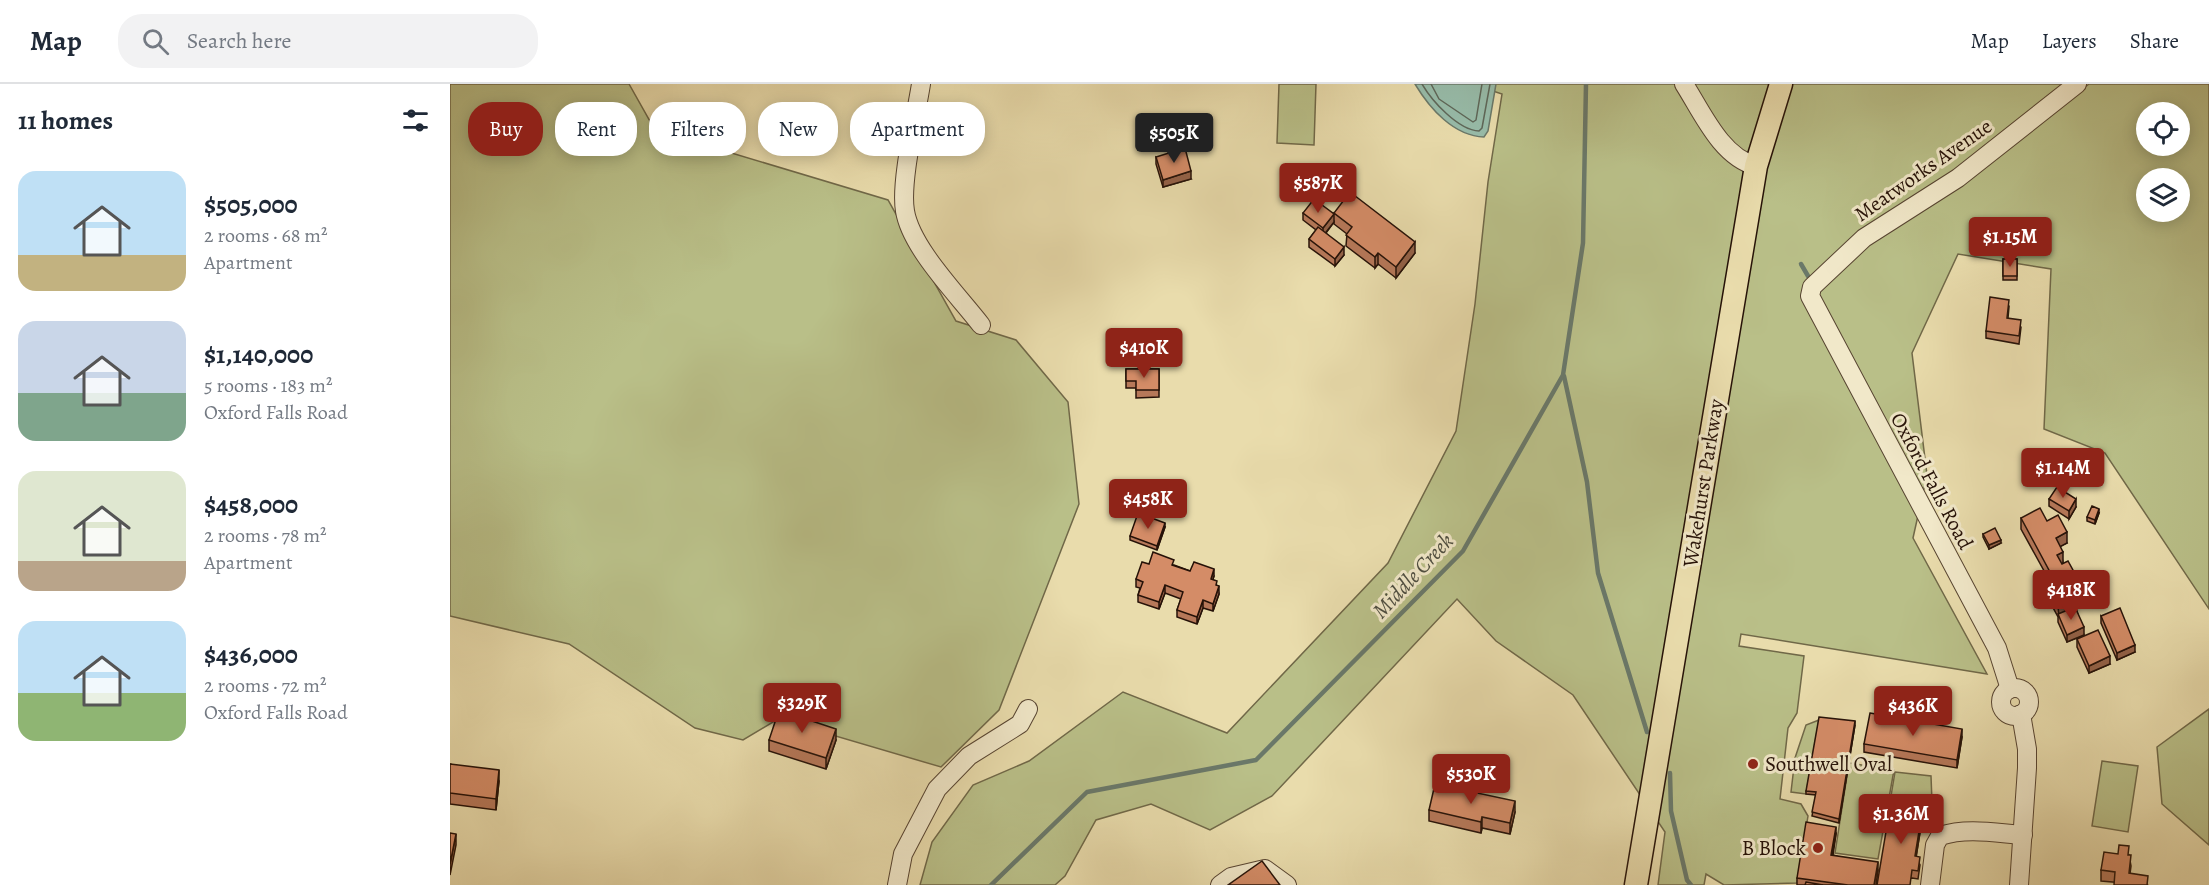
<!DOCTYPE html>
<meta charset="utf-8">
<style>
:root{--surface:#fff;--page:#f2f2f3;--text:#1f2937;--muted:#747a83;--line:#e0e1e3;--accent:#8f2418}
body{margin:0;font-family:Alegreya,serif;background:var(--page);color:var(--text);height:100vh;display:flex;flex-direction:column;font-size:22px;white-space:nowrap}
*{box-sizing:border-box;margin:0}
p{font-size:20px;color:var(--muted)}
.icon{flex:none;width:33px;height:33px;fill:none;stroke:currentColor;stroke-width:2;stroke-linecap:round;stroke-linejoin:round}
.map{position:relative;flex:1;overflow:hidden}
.panel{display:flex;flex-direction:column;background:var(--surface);width:450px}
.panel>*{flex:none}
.top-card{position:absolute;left:18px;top:18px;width:570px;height:54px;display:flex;gap:12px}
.fabs{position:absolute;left:1686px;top:18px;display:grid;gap:12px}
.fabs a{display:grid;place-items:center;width:54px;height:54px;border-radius:50%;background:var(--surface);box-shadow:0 3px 15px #0003;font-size:30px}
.price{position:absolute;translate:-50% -51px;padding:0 14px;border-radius:6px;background:var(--accent);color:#fff;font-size:20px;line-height:39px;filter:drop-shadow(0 2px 3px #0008)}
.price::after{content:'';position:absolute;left:50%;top:36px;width:18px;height:14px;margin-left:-9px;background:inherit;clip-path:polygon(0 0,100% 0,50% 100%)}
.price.selected{background:#222;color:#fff}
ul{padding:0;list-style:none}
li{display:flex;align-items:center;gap:18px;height:150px;padding:0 18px}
li span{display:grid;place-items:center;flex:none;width:168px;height:120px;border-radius:18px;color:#555}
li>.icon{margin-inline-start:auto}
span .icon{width:72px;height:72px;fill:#fffc;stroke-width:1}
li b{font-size:26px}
h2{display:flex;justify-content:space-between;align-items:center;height:72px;padding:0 18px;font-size:26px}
.pill{padding:0 21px;border-radius:24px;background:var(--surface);box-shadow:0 3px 15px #0003;font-size:21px;line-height:54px}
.pill.selected{background:var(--accent);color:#fff}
header{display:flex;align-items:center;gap:36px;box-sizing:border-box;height:84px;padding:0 30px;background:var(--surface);border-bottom:2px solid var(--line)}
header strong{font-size:28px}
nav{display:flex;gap:33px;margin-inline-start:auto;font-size:21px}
.search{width:420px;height:54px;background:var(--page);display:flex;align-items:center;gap:15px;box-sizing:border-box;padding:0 21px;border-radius:24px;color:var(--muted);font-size:22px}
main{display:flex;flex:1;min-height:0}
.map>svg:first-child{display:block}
.green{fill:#b9bf88;stroke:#706848;stroke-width:1.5;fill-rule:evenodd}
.water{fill:#97bcaa;stroke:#6a7869;stroke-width:1.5}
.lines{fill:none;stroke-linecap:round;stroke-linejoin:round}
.shore{stroke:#5e6759;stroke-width:1.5}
.stream{stroke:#6a7869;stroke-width:4.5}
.minor-casing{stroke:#574431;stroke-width:20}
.major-casing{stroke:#261208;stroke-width:25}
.minor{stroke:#f1e8c9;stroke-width:18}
.major{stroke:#e9dcac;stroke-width:22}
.wall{fill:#b67859;stroke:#261208;stroke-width:1.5}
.shaded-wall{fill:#946248;stroke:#261208;stroke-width:1.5}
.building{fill:#d48c67;stroke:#261208;stroke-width:1.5}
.poi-dot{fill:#8f2418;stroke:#f1e8c9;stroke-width:2}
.labels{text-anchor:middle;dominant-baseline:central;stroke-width:6;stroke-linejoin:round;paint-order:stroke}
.street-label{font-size:21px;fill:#261208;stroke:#f1e8c9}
.poi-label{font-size:21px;fill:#261208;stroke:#f1e8c9;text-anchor:start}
.water-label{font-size:22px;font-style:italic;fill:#4e4e41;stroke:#f1e8c9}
</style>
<header>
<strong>Map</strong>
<div class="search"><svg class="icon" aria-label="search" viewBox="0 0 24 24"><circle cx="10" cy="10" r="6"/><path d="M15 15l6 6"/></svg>Search here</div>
<nav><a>Map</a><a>Layers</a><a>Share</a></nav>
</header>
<main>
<section class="panel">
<h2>11 homes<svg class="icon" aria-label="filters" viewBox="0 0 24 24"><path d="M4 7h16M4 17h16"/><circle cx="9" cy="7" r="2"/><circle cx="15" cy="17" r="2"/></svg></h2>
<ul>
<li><span style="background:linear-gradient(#bfe0f5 70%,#c2b280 0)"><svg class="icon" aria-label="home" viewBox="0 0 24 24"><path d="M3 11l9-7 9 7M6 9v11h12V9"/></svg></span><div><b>$505,000</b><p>2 rooms · 68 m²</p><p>Apartment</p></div></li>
<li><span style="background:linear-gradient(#c9d6e8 60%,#7fa58c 0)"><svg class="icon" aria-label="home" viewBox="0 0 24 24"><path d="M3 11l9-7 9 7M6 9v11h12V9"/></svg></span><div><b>$1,140,000</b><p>5 rooms · 183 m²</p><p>Oxford Falls Road</p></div></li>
<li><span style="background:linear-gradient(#dfe7d0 75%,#b9a48a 0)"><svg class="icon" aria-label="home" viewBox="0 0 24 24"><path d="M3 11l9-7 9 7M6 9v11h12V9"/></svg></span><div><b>$458,000</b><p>2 rooms · 78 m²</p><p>Apartment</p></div></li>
<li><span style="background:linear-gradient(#bfe0f5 60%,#8fb573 0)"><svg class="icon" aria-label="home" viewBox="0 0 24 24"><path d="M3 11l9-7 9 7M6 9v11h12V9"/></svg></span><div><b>$436,000</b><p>2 rooms · 72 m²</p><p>Oxford Falls Road</p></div></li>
</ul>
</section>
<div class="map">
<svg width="1759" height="801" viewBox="0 0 1759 801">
<rect width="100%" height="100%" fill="#e9dcac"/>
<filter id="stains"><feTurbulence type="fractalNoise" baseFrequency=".00333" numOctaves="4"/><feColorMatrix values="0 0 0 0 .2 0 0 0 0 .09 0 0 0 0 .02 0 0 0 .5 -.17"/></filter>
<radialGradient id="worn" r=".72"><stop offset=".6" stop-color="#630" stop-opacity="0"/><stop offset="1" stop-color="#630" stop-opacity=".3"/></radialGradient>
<!-- green -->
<g class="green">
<path d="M 0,0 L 179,0 L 205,46 L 438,116 L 506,237 L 566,256 L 618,318 L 629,420 L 549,626 L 491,683 L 328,635 L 293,656 L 245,644 L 119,560 L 0,532 Z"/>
<path d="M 829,0 L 866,0 L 864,61 L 827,59 Z"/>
<path d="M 1022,0 L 1617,0 L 1626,10 L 1639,0 L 1759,0 L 1759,525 L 1655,369 L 1594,345 L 1601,185 L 1508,170 L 1462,269 L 1477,391 L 1463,454 L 1537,590 L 1291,550 L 1289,562 L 1354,572 L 1347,629 L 1338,644 L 1330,715 L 1351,720 L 1358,732 L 1347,799 L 1274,801 L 1256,790 L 1254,801 L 1208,801 L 1215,748 L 1123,611 L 1046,557 L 1007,515 L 822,712 L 760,746 L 701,720 L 646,736 L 615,792 L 605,801 L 470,801 L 482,758 L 523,701 L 579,677 L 673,608 L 777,649 L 938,479 L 1006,347 L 1025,220 L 1038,98 L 1052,10 ZM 1696,28 L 1730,28 L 1730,62 L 1696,62 ZM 1696,94 L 1730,94 L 1730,128 L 1696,128 Z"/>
<path d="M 1759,625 L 1759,761 L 1712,720 L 1707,663 Z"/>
<path d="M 1369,636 L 1356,710 L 1341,708 L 1345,674 L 1356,641 Z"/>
<path d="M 1652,677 L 1688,682 L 1678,748 L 1642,742 Z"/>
<path d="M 1399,679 L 1444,686 L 1428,775 L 1385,769 Z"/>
<path d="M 1445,688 L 1481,692 L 1482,718 L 1441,712 Z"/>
</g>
<!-- water -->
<path class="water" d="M 965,0 L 1046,0 L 1038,47 L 1034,53 C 1004,52 980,25 965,0 Z"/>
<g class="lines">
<!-- shore -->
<g class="shore">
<path d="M 972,0 C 982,17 1008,46 1029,47 L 1032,44 L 1040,0"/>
<path d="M 981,0 L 989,15 L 1023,38 L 1026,36 L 1032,0"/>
</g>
<!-- stream -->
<g class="stream">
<path d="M 1351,180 L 1358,192"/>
<path d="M 1114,292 L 1137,398 L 1148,489 L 1197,648"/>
<path d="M 1220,689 L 1221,727 L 1237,796 L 1241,801"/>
<path d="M 541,801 L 637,708 L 806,676 L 1013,467 L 1113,291 L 1133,159 L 1136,0"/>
</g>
<defs>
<g id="minor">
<path d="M 471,0 C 466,32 450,98 455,127 C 461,164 508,211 531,241"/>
<path d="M 1234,0 C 1252,28 1271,73 1306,82"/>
<circle cx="1565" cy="618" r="14"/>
<path d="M 1560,605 L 1547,564 L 1360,212 L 1362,203 L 1414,154 L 1508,94 L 1627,0"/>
<path d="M 447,801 L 453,770 L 487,705 L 519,672 L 570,640 L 578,625"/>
<path d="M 770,801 L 781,793 L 815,785 L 837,801"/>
<path d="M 1480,801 L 1485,761 L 1490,752 C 1517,743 1546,749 1573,751"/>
<path d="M 1569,801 L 1577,684 L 1577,665 L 1571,630"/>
</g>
<path id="major" d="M 1186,801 L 1306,82 L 1331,0"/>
</defs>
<!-- minor casing -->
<use href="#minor" class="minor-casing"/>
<!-- major casing -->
<use href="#major" class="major-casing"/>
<!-- minor -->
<use href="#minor" class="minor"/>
<!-- major -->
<use href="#major" class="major"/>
</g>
<!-- wall -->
<g class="wall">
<path d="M 706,73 L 741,95 L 713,103 L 706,80 Z"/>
<path d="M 853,129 L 884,130 L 884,129 L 965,169 L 946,194 L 928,180 L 925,184 L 896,162 L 897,150 L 884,140 L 884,138 L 876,149 L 894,171 L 885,182 L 859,163 L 859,155 L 866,146 L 853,136 Z"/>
<rect x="1553" y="175" width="14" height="21"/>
<path d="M 1559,223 L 1558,234 L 1571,243 L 1569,260 L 1536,254 L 1536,247 Z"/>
<path d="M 676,285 L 709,285 L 709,313 L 686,314 L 686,304 L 676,304 Z"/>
<path d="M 1599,415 L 1626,423 L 1619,435 L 1599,422 Z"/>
<path d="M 1649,429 L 1645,440 L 1637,437 L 1637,433 Z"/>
<path d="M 1571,434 L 1597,437 L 1617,459 L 1610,462 L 1613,479 L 1612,480 L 1635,519 L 1626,524 L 1634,551 L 1617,558 L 1608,538 L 1608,533 L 1600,518 L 1600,507 L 1604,505 L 1571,445 Z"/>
<path d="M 715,443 L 707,466 L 680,456 L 680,452 Z"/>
<path d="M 1533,450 L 1551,459 L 1539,465 L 1533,453 Z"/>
<path d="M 699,480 L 724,481 L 740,487 L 764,492 L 763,495 L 767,502 L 769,510 L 763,527 L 753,524 L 747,540 L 727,533 L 727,526 L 731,515 L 715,509 L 709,525 L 688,518 L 688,511 L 690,504 L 686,503 L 686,495 Z"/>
<path d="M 1651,532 L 1685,568 L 1667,576 L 1651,539 Z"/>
<path d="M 1627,555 L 1660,580 L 1639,589 L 1627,563 Z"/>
<path d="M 1405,641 L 1389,739 L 1362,732 L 1366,711 L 1356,710 L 1356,707 Z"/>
<path d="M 1512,653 L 1507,684 L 1414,668 L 1414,660 Z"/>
<path d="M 319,656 L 386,656 L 376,685 L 319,667 Z"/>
<path d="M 0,680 L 49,697 L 46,726 L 0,720 Z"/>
<path d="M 979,726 L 1065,728 L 1060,750 L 1032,744 L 1031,749 L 979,737 Z"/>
<path d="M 1473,730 L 1466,773 L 1470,781 L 1468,795 L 1462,794 L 1427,801 Z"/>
<path d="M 1386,750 L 1383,771 L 1428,786 L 1426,801 L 1347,801 L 1347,794 Z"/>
<path d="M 1679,771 L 1681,782 L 1680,790 L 1698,801 L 1651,797 L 1651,786 Z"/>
</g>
<!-- shaded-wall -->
<g class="shaded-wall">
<path d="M 741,87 L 741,95 L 713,103 L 713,96 Z"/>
<path d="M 884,130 L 884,138 L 873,152 L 873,144 Z"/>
<path d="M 965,158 L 965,169 L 946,194 L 946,183 Z"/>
<path d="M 894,163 L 894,171 L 885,182 L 885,175 Z"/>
<path d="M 928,169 L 928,180 L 925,184 L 925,173 Z"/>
<path d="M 1626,415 L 1626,423 L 1619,435 L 1619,427 Z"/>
<path d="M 1649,425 L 1649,429 L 1645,440 L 1645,436 Z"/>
<path d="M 715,439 L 715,443 L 707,466 L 707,462 Z"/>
<path d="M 1617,448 L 1617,459 L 1606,465 L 1606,454 Z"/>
<path d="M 1551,456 L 1551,459 L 1539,465 L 1539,461 Z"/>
<path d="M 1613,468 L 1613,479 L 1607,482 L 1607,471 Z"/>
<path d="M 764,485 L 764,492 L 761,502 L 761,495 Z"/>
<path d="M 715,501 L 715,509 L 709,525 L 709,518 Z"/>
<path d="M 769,502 L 769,510 L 763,527 L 763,520 Z"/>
<path d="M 1635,508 L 1635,519 L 1609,533 L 1608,522 Z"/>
<path d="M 753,516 L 753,524 L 747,540 L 747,533 Z"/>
<path d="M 1634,543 L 1634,551 L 1617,558 L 1617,551 Z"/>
<path d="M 1685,561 L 1685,568 L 1667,576 L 1667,569 Z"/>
<path d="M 1660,572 L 1660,580 L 1639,589 L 1639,582 Z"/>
<path d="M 1405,637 L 1405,641 L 1389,739 L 1389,735 Z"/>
<path d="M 386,645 L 386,656 L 376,685 L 376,674 Z"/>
<path d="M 1512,645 L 1512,653 L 1507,684 L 1507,676 Z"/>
<path d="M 49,686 L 49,697 L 46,726 L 46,715 Z"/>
<path d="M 1065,717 L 1065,728 L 1060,750 L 1060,739 Z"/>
<path d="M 1473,723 L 1473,730 L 1465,780 L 1465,772 Z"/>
<path d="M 1032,733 L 1032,744 L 1031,749 L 1031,738 Z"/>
<path d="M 1386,743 L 1386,750 L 1381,778 L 1381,771 Z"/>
<path d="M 6,750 L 6,761 L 0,791 L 0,780 Z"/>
<path d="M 1428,778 L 1428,786 L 1426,801 L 1424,801 Z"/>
</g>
<!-- building -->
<g class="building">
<path d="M 735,64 L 741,87 L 713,96 L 706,73 Z"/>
<path d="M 900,108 L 965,158 L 946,183 L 928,169 L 925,173 L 896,151 L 902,143 L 884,129 Z"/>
<path d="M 864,115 L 884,130 L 873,144 L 853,129 Z"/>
<path d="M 868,143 L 894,163 L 885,175 L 859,155 Z"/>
<rect x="1553" y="175" width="14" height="17"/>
<path d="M 1540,213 L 1559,216 L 1557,234 L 1571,236 L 1569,252 L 1536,247 Z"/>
<path d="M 676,285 L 709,285 L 709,306 L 686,306 L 686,297 L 676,297 Z"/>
<path d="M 1607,403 L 1626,415 L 1619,427 L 1599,415 Z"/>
<path d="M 1642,422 L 1649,425 L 1645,436 L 1637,433 Z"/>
<path d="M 1590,424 L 1597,437 L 1608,431 L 1617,448 L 1606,454 L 1613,468 L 1607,471 L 1612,480 L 1618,477 L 1635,508 L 1608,522 L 1600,507 L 1608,503 L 1571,434 Z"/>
<path d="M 688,429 L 715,439 L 707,462 L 680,452 Z"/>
<path d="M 1545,444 L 1551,456 L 1539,461 L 1533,450 Z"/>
<path d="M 703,468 L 724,476 L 722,481 L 740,487 L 744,478 L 764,485 L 761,495 L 767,497 L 766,501 L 769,502 L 763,520 L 753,516 L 747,533 L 727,526 L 733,508 L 715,501 L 709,518 L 688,511 L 693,498 L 686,495 L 692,478 L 699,480 Z"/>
<path d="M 1625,523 L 1634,543 L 1617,551 L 1608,530 Z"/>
<path d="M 1670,524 L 1685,561 L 1667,569 L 1651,532 Z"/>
<path d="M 1648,546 L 1660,572 L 1639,582 L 1627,555 Z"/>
<path d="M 329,626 L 386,645 L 376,674 L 319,656 Z"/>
<path d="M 1420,629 L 1512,645 L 1507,676 L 1414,660 Z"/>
<path d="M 1369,633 L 1405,637 L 1389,735 L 1362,728 L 1366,708 L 1356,707 Z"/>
<path d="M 0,680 L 49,686 L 46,715 L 0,709 Z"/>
<path d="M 985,700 L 1065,717 L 1060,739 L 1032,733 L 1031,738 L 979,726 Z"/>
<path d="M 1441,718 L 1473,723 L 1465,772 L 1470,773 L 1468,787 L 1462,786 L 1460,801 L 1427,801 Z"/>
<path d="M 1356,738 L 1386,743 L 1381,771 L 1428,778 L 1424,801 L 1398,801 L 1347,794 Z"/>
<path d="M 0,749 L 6,750 L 0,780 Z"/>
<path d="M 1669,761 L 1679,762 L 1678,771 L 1681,771 L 1679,789 L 1698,792 L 1697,801 L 1664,801 L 1665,788 L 1651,786 L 1654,768 L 1668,770 Z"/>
<path d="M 812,777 L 830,801 L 778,801 Z"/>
<path d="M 1356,798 L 1373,801 L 1355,801 Z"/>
</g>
<!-- markers -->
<g class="poi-dot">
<circle cx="1303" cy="680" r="6"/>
<circle cx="1368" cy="764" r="6"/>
</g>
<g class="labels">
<!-- street labels -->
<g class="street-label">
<text transform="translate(1473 86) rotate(-35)">Meatworks Avenue</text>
<text transform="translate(1482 397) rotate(62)">Oxford Falls Road</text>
<text transform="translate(1253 399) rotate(-81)">Wakehurst Parkway</text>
</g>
<!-- poi labels -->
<g class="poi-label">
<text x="1315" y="680">Southwell Oval</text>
<text x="1356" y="764" text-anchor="end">B Block</text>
</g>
<!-- water labels -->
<g class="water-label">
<text transform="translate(963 492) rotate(-47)">Middle Creek</text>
</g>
</g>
<rect width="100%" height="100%" filter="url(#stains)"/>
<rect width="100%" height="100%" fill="url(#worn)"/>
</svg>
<div class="fabs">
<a><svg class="icon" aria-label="locate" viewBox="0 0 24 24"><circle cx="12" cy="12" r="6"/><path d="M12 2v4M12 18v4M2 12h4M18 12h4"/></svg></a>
<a><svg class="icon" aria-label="layers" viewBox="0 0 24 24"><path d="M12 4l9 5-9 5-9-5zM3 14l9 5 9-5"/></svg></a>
</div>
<b class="price selected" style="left:724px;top:80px">$505K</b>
<b class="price" style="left:868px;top:130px">$587K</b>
<b class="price" style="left:1560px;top:184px">$1.15M</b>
<b class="price" style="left:694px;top:295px">$410K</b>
<b class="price" style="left:1613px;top:415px">$1.14M</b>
<b class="price" style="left:698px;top:446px">$458K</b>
<b class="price" style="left:1621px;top:537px">$418K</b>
<b class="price" style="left:352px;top:650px">$329K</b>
<b class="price" style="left:1463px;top:653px">$436K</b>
<b class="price" style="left:1021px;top:721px">$530K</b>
<b class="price" style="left:1451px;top:761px">$1.36M</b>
<div class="top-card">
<a class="pill selected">Buy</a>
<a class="pill">Rent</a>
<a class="pill">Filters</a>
<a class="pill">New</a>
<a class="pill">Apartment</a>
</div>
</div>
</main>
